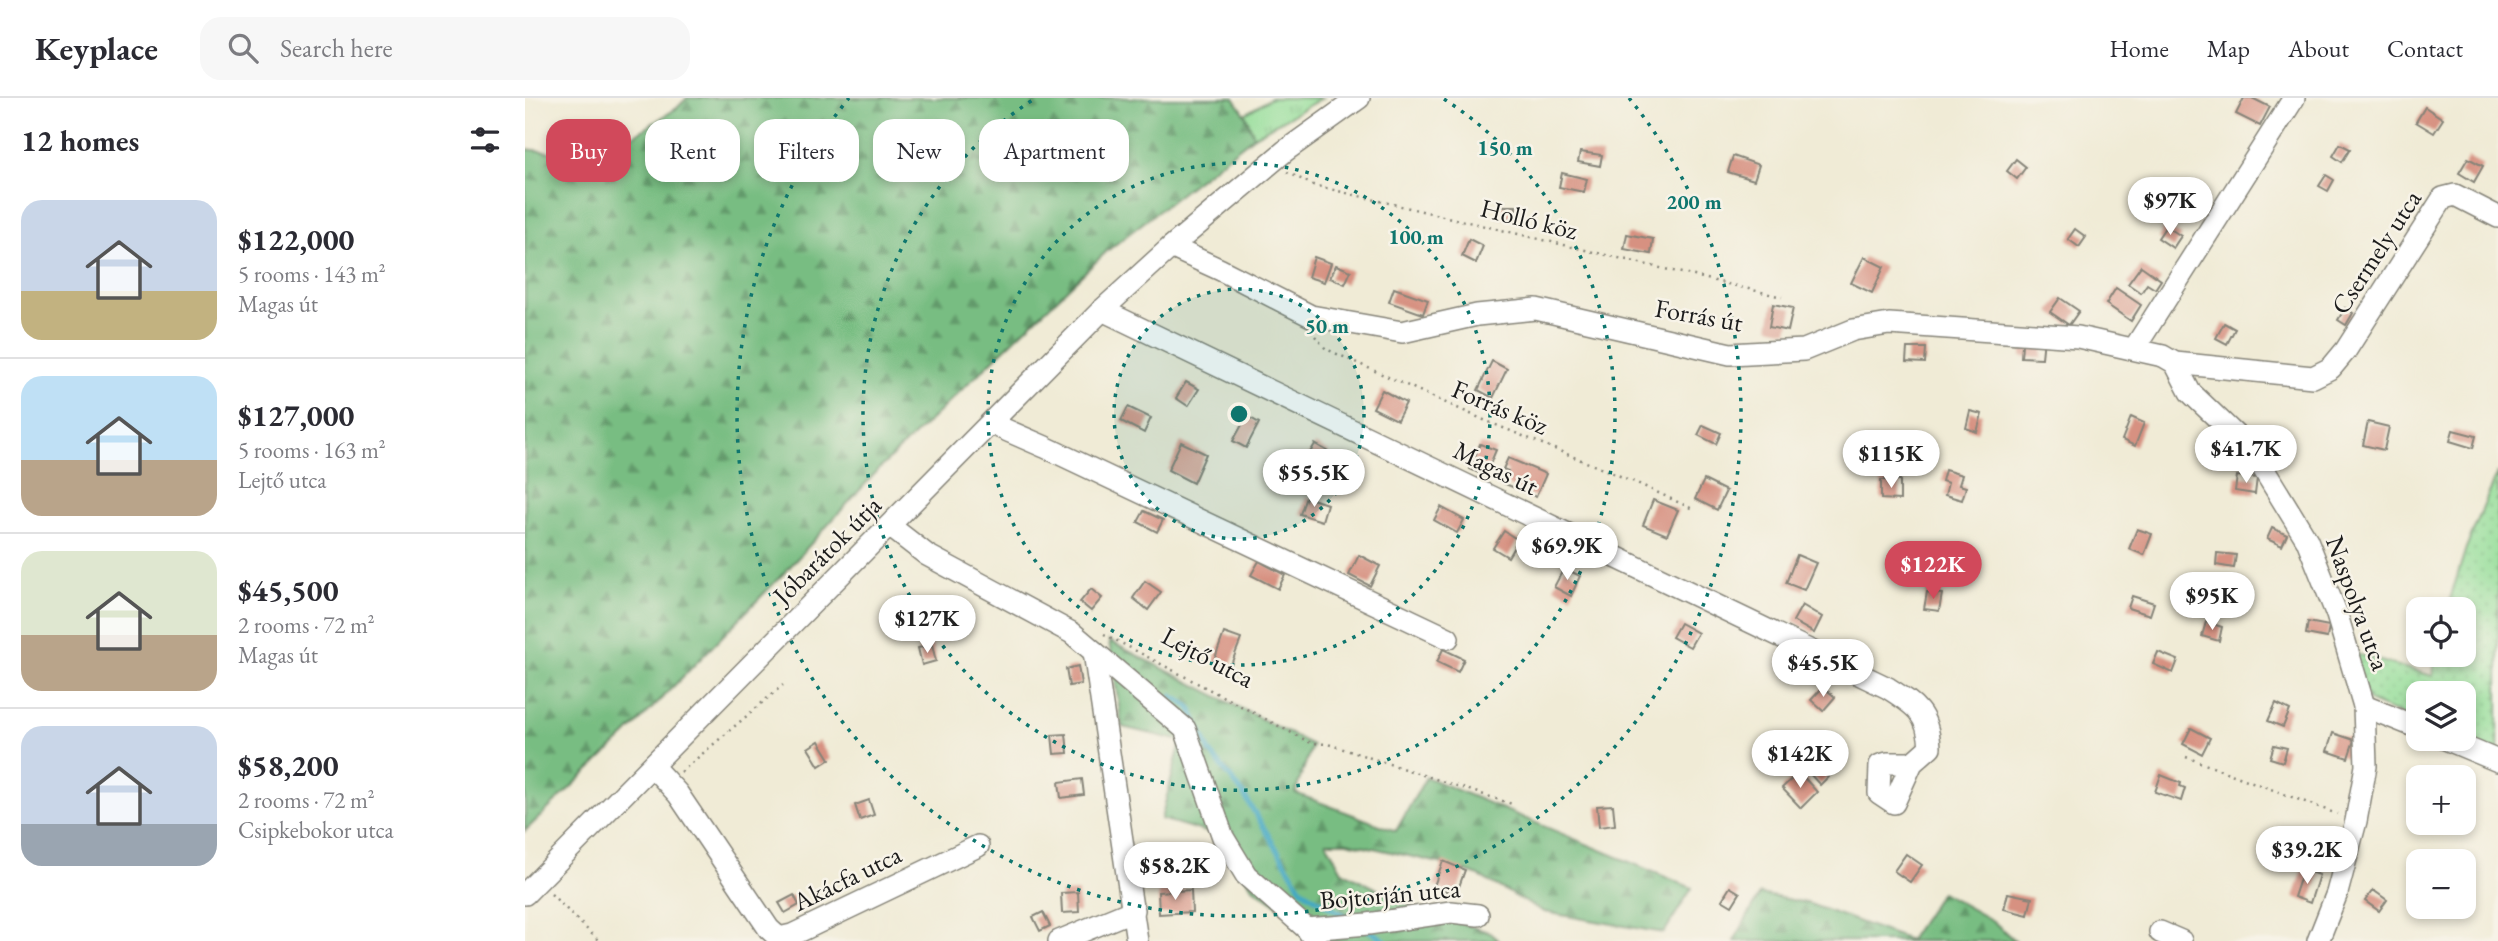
<!DOCTYPE html>
<meta charset="utf-8">
<style>
:root{--surface:#fff;--page:#f7f7f7;--text:#2b2b33;--muted:#7c7c81;--line:#e1e1e2;--accent:#d1495b}
body{margin:0;font-family:"EB Garamond",serif;background:var(--page);color:var(--text);height:100vh;display:flex;flex-direction:column;font-size:26px;white-space:nowrap}
*{box-sizing:border-box;margin:0}
p{font-size:23px;color:var(--muted)}
.icon{flex:none;width:38px;height:38px;fill:none;stroke:currentColor;stroke-width:2;stroke-linecap:round;stroke-linejoin:round}
.map{position:relative;flex:1;overflow:hidden}
.side{display:flex;flex-direction:column;background:var(--surface);width:525px}
.side>*{flex:none}
.top-card{position:absolute;left:21px;top:21px;width:665px;height:63px;display:flex;gap:14px}
.fabs{position:absolute;left:1881px;top:499px;display:grid;gap:14px}
.fabs a{display:grid;place-items:center;width:70px;height:70px;border-radius:14px;background:var(--surface);box-shadow:0 4px 10px #0003;font-size:35px}
.price{position:absolute;translate:-50% -60px;padding:0 16px;border-radius:24px;background:#fff;color:#222;font-size:23px;line-height:46px;filter:drop-shadow(0 2px 4px #0008)}
.price::after{content:'';position:absolute;left:50%;top:42px;width:21px;height:16px;margin-left:-10px;background:inherit;clip-path:polygon(0 0,100% 0,50% 100%)}
.price.on{background:var(--accent);color:#fff}
ul{padding:0;list-style:none}
li{display:flex;align-items:center;gap:21px;height:175px;padding:0 21px}
li+li{border-top:2px solid var(--line)}
li span{display:grid;place-items:center;flex:none;width:196px;height:140px;border-radius:21px;color:#555}
li>.icon{margin-inline-start:auto}
span .icon{width:84px;height:84px;fill:#fffc;stroke-width:1}
li b{font-size:30px}
h2{display:flex;justify-content:space-between;align-items:center;height:84px;padding:0 21px;font-size:30px}
.chip{padding:0 24px;border-radius:21px;background:var(--surface);box-shadow:0 4px 10px #0003;font-size:24px;line-height:63px}
.chip.on{background:var(--accent);color:#fff}
header{display:flex;align-items:center;gap:42px;box-sizing:border-box;height:98px;padding:0 35px;background:var(--surface);border-bottom:2px solid var(--line)}
header strong{font-size:33px}
nav{display:flex;gap:38px;margin-inline-start:auto;font-size:24px}
.search{width:490px;height:63px;background:var(--page);display:flex;align-items:center;gap:18px;box-sizing:border-box;padding:0 24px;border-radius:21px;color:var(--muted);font-size:26px}
main{display:flex;flex:1;min-height:0}
.map>svg:first-child{display:block}
.grass{fill:url(#grass-tufts);stroke:#587d5b;stroke-width:2}
.forest{fill:url(#forest-firs);stroke:#4a6c4f;stroke-width:2}
.park{fill:url(#park-dots);stroke:#587d5b;stroke-width:2}
.lines{fill:none;stroke-linecap:round;stroke-linejoin:round}
.stream{stroke:#43a8c3;stroke-width:5}
.building{fill:#d79181}
.street-casing{stroke:#868479;stroke-width:24}
.path{stroke:#868479;stroke-width:2.5;stroke-dasharray:2 5;stroke-linecap:butt}
.street{stroke:#fff;stroke-width:21}
.ring{fill:none;stroke:#0f766e;stroke-width:3.5;stroke-dasharray:3.5 7}
.labels{text-anchor:middle;dominant-baseline:central;stroke-width:5;stroke-linejoin:round;paint-order:stroke}
.street-label{font-size:26px;fill:#1c1c1c;stroke:#f7f3e8}
.centre{fill:#0f766e;stroke:#f7f3e8;stroke-width:3.5}
.ring-label{font-size:21px;text-anchor:middle;font-weight:bold;fill:#0f766e;stroke:#f7f3e8;stroke-width:5;stroke-linejoin:round;paint-order:stroke}
</style>
<header>
<strong>Keyplace</strong>
<div class="search"><svg class="icon" aria-label="search" viewBox="0 0 24 24"><circle cx="10" cy="10" r="6"/><path d="M15 15l6 6"/></svg>Search here</div>
<nav><a>Home</a><a>Map</a><a>About</a><a>Contact</a></nav>
</header>
<main>
<section class="side">
<h2>12 homes<svg class="icon" aria-label="filters" viewBox="0 0 24 24"><path d="M4 7h16M4 17h16"/><circle cx="9" cy="7" r="2"/><circle cx="15" cy="17" r="2"/></svg></h2>
<ul>
<li><span style="background:linear-gradient(#c9d6e8 65%,#c2b280 0)"><svg class="icon" aria-label="home" viewBox="0 0 24 24"><path d="M3 11l9-7 9 7M6 9v11h12V9"/></svg></span><div><b>$122,000</b><p>5 rooms · 143 m²</p><p>Magas út</p></div></li>
<li><span style="background:linear-gradient(#bfe0f5 60%,#b9a48a 0)"><svg class="icon" aria-label="home" viewBox="0 0 24 24"><path d="M3 11l9-7 9 7M6 9v11h12V9"/></svg></span><div><b>$127,000</b><p>5 rooms · 163 m²</p><p>Lejtő utca</p></div></li>
<li><span style="background:linear-gradient(#dfe7d0 60%,#b9a48a 0)"><svg class="icon" aria-label="home" viewBox="0 0 24 24"><path d="M3 11l9-7 9 7M6 9v11h12V9"/></svg></span><div><b>$45,500</b><p>2 rooms · 72 m²</p><p>Magas út</p></div></li>
<li><span style="background:linear-gradient(#c9d6e8 70%,#9aa5b1 0)"><svg class="icon" aria-label="home" viewBox="0 0 24 24"><path d="M3 11l9-7 9 7M6 9v11h12V9"/></svg></span><div><b>$58,200</b><p>2 rooms · 72 m²</p><p>Csipkebokor utca</p></div></li>
</ul>
</section>
<div class="map">
<svg width="1973" height="843" viewBox="0 0 1973 843">
<defs>
<pattern id="grass-tufts" width="24" height="20" patternUnits="userSpaceOnUse" patternTransform="scale(1.75)"><rect width="24" height="20" fill="#95de9a"/><path d="M3 7l-1-3M5 7V3M7 7l1-3M15 17l-1-3M17 17v-4M19 17l1-3" fill="none" stroke="#80be84"/></pattern>
<pattern id="forest-firs" width="22" height="20" patternUnits="userSpaceOnUse" patternTransform="scale(1.75)"><rect width="22" height="20" fill="#78bd82"/><path d="M5 1l3.5 6h-7zM16 11l3.5 6h-7z" fill="#62996a"/></pattern>
<pattern id="park-dots" width="8" height="8" patternUnits="userSpaceOnUse" patternTransform="scale(1.75)"><rect width="8" height="8" fill="#95de9a"/><path d="M2 2h.1M6 6h.1" fill="none" stroke="#80be84" stroke-width="1.8" stroke-linecap="round"/></pattern>
</defs>
<rect width="100%" height="100%" fill="#f7f3e8"/>
<filter id="ink" filterUnits="userSpaceOnUse"><feTurbulence type="fractalNoise" baseFrequency=".0143" numOctaves="2"/><feDisplacementMap in="SourceGraphic" scale="14" xChannelSelector="R" yChannelSelector="G"/><feConvolveMatrix kernelMatrix="1 2 1 2 8 2 1 2 1" color-interpolation-filters="sRGB"/></filter>
<filter id="wash" filterUnits="userSpaceOnUse"><feTurbulence type="fractalNoise" baseFrequency=".00686" numOctaves="4" result="noise"/><feDisplacementMap in="SourceGraphic" scale="28" xChannelSelector="R" yChannelSelector="G"/><feGaussianBlur stdDeviation="1.57" result="paint"/><feColorMatrix in="noise" values="0 0 0 0 0 0 0 0 0 0 0 0 0 0 0 0 0 1.4 0 .05"/><feComposite in="paint" operator="in"/></filter>
<g filter="url(#wash)">
<rect width="100%" height="100%" fill="#f0ebd6"/>
<!-- grass -->
<path class="grass" d="M 746,0 L 797,0 L 729,38 L 720,16 Z"/>
<!-- forest -->
<g class="forest">
<path d="M 162,0 L 709,0 L 720,16 L 729,38 L 582,153 L 354,371 L 260,474 L 101,637 L 0,733 L 0,51 L 73,60 L 152,10 Z"/>
<path d="M 584,543 L 787,647 L 770,695 L 871,733 L 901,679 L 1167,790 L 1139,835 L 1019,814 L 954,778 L 919,766 L 822,744 L 801,744 L 817,773 L 889,810 L 966,835 L 974,843 L 805,843 L 728,790 L 692,737 L 636,721 L 656,643 L 597,629 Z"/>
<path d="M 1416,794 L 1468,823 L 1490,843 L 1209,843 L 1235,796 L 1282,805 L 1384,842 Z"/>
</g>
<!-- park -->
<path class="park" d="M 1973,374 L 1973,657 L 1939,640 L 1939,595 L 1894,595 L 1893,624 L 1844,603 L 1824,554 L 1908,578 L 1910,557 L 1939,556 L 1939,511 L 1922,511 L 1941,450 Z"/>
<g class="lines">
<!-- stream -->
<g class="stream">
<path d="M 647,598 L 665,609 L 685,654 L 717,694 L 777,792 L 823,820"/>
<path d="M 843,832 L 861,843"/>
</g>
</g>
<g id="blocks">
<!-- building -->
<g class="building">
<path d="M 1719,0 L 1727,0 L 1745,9 L 1735,28 L 1711,16 Z"/>
<path d="M 1900,9 L 1918,21 L 1909,35 L 1891,24 Z"/>
<path d="M 1815,46 L 1825,51 L 1817,64 L 1808,58 Z"/>
<path d="M 1055,54 L 1077,57 L 1075,68 L 1053,64 Z"/>
<path d="M 1208,58 L 1234,67 L 1229,82 L 1203,74 Z"/>
<path d="M 1943,60 L 1958,68 L 1949,84 L 1934,75 Z"/>
<path d="M 1491,61 L 1501,69 L 1492,81 L 1482,73 Z"/>
<path d="M 1037,75 L 1062,81 L 1059,94 L 1034,89 Z"/>
<path d="M 1801,77 L 1809,82 L 1803,93 L 1794,88 Z"/>
<path d="M 974,108 L 991,108 L 991,121 L 973,120 Z"/>
<path d="M 1641,128 L 1656,138 L 1648,150 L 1633,140 Z"/>
<path d="M 1550,131 L 1561,139 L 1554,149 L 1543,141 Z"/>
<path d="M 1102,136 L 1128,141 L 1126,156 L 1099,151 Z"/>
<path d="M 944,141 L 958,148 L 951,165 L 937,158 Z"/>
<path d="M 789,159 L 806,165 L 799,184 L 783,179 Z"/>
<path d="M 1339,159 L 1359,169 L 1347,195 L 1326,185 Z"/>
<path d="M 811,167 L 826,173 L 820,186 L 805,180 Z"/>
<path d="M 1616,168 L 1636,182 L 1630,191 L 1622,186 L 1616,195 L 1603,186 Z"/>
<path d="M 869,190 L 903,202 L 898,216 L 864,204 Z"/>
<path d="M 1591,190 L 1616,207 L 1606,223 L 1581,206 Z"/>
<path d="M 1535,200 L 1554,213 L 1544,227 L 1525,214 Z"/>
<path d="M 1248,206 L 1268,210 L 1263,233 L 1244,229 Z"/>
<path d="M 1820,210 L 1828,215 L 1821,227 L 1813,222 Z"/>
<path d="M 1699,225 L 1710,231 L 1702,246 L 1691,240 Z"/>
<path d="M 1487,237 L 1519,240 L 1517,260 L 1496,259 L 1497,246 L 1486,245 Z"/>
<path d="M 1382,250 L 1401,250 L 1400,265 L 1381,264 Z"/>
<path d="M 967,263 L 982,271 L 968,300 L 953,292 Z"/>
<path d="M 661,284 L 674,291 L 663,308 L 651,300 Z"/>
<path d="M 857,292 L 881,305 L 872,322 L 848,310 Z"/>
<path d="M 603,309 L 626,320 L 619,335 L 596,323 Z"/>
<path d="M 1445,313 L 1457,316 L 1452,334 L 1441,330 Z"/>
<path d="M 722,318 L 734,325 L 721,350 L 708,343 Z"/>
<path d="M 1606,319 L 1619,325 L 1610,348 L 1597,342 Z"/>
<path d="M 1843,324 L 1864,329 L 1859,352 L 1838,347 Z"/>
<path d="M 1178,327 L 1196,335 L 1191,346 L 1173,337 Z"/>
<path d="M 1928,332 L 1951,338 L 1948,350 L 1925,343 Z"/>
<path d="M 656,344 L 681,356 L 668,385 L 643,372 Z"/>
<path d="M 790,346 L 804,354 L 795,371 L 780,363 Z"/>
<path d="M 955,346 L 971,352 L 960,378 L 945,371 Z"/>
<path d="M 983,360 L 1021,376 L 1011,399 L 978,385 L 983,373 L 978,371 Z"/>
<path d="M 1420,372 L 1437,377 L 1434,387 L 1441,389 L 1437,402 L 1420,397 L 1423,385 L 1417,383 Z"/>
<path d="M 1712,378 L 1732,380 L 1730,396 L 1710,393 Z"/>
<path d="M 1179,382 L 1201,393 L 1192,412 L 1170,401 Z"/>
<path d="M 1356,382 L 1375,382 L 1375,402 L 1356,401 Z"/>
<path d="M 781,399 L 802,406 L 797,423 L 775,416 Z"/>
<path d="M 1128,402 L 1153,412 L 1142,437 L 1118,427 Z"/>
<path d="M 916,409 L 939,422 L 932,435 L 909,422 Z"/>
<path d="M 619,413 L 638,422 L 632,434 L 613,424 Z"/>
<path d="M 1747,430 L 1762,437 L 1757,448 L 1742,441 Z"/>
<path d="M 1612,431 L 1627,436 L 1619,457 L 1604,451 Z"/>
<path d="M 979,433 L 993,442 L 983,459 L 968,450 Z"/>
<path d="M 1692,455 L 1711,457 L 1709,470 L 1691,467 Z"/>
<path d="M 834,457 L 855,468 L 845,488 L 824,477 Z"/>
<path d="M 1272,457 L 1291,465 L 1279,492 L 1261,485 Z"/>
<path d="M 734,463 L 760,477 L 753,491 L 726,477 Z"/>
<path d="M 1039,470 L 1055,478 L 1046,498 L 1029,489 Z"/>
<path d="M 620,483 L 636,494 L 623,512 L 608,500 Z"/>
<path d="M 566,491 L 577,500 L 566,513 L 555,504 Z"/>
<path d="M 1402,494 L 1417,496 L 1414,513 L 1399,511 Z"/>
<path d="M 1607,498 L 1629,505 L 1625,517 L 1603,510 Z"/>
<path d="M 1277,507 L 1297,519 L 1289,535 L 1268,523 Z"/>
<path d="M 1681,524 L 1697,529 L 1694,543 L 1677,538 Z"/>
<path d="M 1783,524 L 1804,528 L 1802,540 L 1781,536 Z"/>
<path d="M 1155,525 L 1173,535 L 1165,549 L 1147,539 Z"/>
<path d="M 699,535 L 716,541 L 705,569 L 689,563 Z"/>
<path d="M 407,547 L 411,563 L 397,567 L 393,550 Z"/>
<path d="M 918,551 L 939,561 L 933,574 L 912,564 Z"/>
<path d="M 1633,554 L 1653,562 L 1648,575 L 1628,566 Z"/>
<path d="M 553,568 L 556,586 L 544,588 L 541,571 Z"/>
<path d="M 1298,589 L 1310,599 L 1298,613 L 1286,602 Z"/>
<path d="M 1751,605 L 1765,612 L 1758,629 L 1743,623 Z"/>
<path d="M 1666,630 L 1685,640 L 1677,656 L 1658,646 Z"/>
<path d="M 1808,635 L 1829,642 L 1823,660 L 1802,653 Z"/>
<path d="M 541,636 L 543,655 L 529,656 L 527,637 Z"/>
<path d="M 294,643 L 305,661 L 294,668 L 283,650 Z"/>
<path d="M 1749,647 L 1762,650 L 1758,664 L 1745,660 Z"/>
<path d="M 1295,667 L 1305,677 L 1295,687 L 1285,676 Z"/>
<path d="M 1274,674 L 1292,694 L 1276,710 L 1257,690 Z"/>
<path d="M 1636,677 L 1656,685 L 1655,688 L 1660,690 L 1656,703 L 1630,694 Z"/>
<path d="M 557,681 L 559,697 L 536,700 L 534,684 Z"/>
<path d="M 344,702 L 349,717 L 335,722 L 330,707 Z"/>
<path d="M 1088,707 L 1090,727 L 1074,729 L 1072,708 Z"/>
<path d="M 654,755 L 655,779 L 635,779 L 635,756 Z"/>
<path d="M 1381,756 L 1397,767 L 1385,784 L 1369,773 Z"/>
<path d="M 918,763 L 940,772 L 931,797 L 909,788 Z"/>
<path d="M 1778,772 L 1794,777 L 1785,805 L 1769,799 Z"/>
<path d="M 1205,789 L 1215,795 L 1207,808 L 1197,802 Z"/>
<path d="M 666,792 L 667,814 L 634,816 L 633,794 Z"/>
<path d="M 1848,792 L 1862,802 L 1854,813 L 1840,803 Z"/>
<path d="M 553,794 L 554,814 L 537,815 L 536,795 Z"/>
<path d="M 1483,795 L 1507,800 L 1503,817 L 1479,811 Z"/>
<path d="M 269,797 L 274,807 L 260,815 L 254,805 Z"/>
<path d="M 518,814 L 525,828 L 515,833 L 508,819 Z"/>
</g>
</g>
</g>
<g filter="url(#ink)">
<use href="#blocks" fill-opacity="0" stroke="#868479" stroke-width="2"/>
<g class="lines">
<defs>
<g id="street">
<path d="M 646,149 L 696,172 L 786,218 L 877,234 L 952,217 L 1011,211 L 1205,256 L 1279,252 L 1328,232 L 1364,226 L 1553,239 L 1638,258 L 1650,265 L 1788,279 L 1806,270 L 1821,252 L 1918,100 L 1930,97 L 1973,119"/>
<path d="M 577,212 L 1363,590 C 1390,607 1403,615 1405,649 L 1387,665 L 1369,705 L 1354,695 L 1355,667 L 1362,665 L 1387,665"/>
<path d="M 1609,251 L 1769,0"/>
<path d="M 1650,265 L 1665,294 L 1728,354 L 1782,442 L 1812,517 L 1839,608 L 1841,668 L 1831,723 L 1812,795 L 1793,843"/>
<path d="M 467,326 L 520,349 L 923,540"/>
<path d="M 366,429 L 402,457 L 547,535 L 660,631 L 698,739 L 721,777 L 782,831 L 790,843"/>
<path d="M 569,554 L 612,843"/>
<path d="M 1839,608 L 1894,630"/>
<path d="M 1918,640 L 1973,663"/>
<path d="M 128,669 L 153,696 L 244,831 L 254,840 L 267,837 L 453,748"/>
<path d="M 0,796 L 577,212 L 646,149 L 760,53 L 834,0"/>
<path d="M 782,831 L 843,826 L 926,814 L 953,817"/>
<path d="M 1635,834 L 1656,843"/>
<path d="M 534,843 L 609,812"/>
</g>
</defs>
<!-- street casing -->
<use href="#street" class="street-casing"/>
<!-- path -->
<g class="path">
<path d="M 762,74 L 788,87 L 1257,199"/>
<path d="M 790,238 L 801,251 L 959,322 L 1112,385 L 1170,412"/>
<path d="M 579,536 L 786,645 L 803,646 L 990,707"/>
<path d="M 1661,659 L 1812,716"/>
<path d="M 156,674 L 258,587"/>
<path d="M 26,796 L 74,843"/>
</g>
<!-- street -->
<use href="#street" class="street"/>
</g>
</g>
<!-- distance rings -->
<circle cx="714" cy="316" r="125" fill="#0f766e" fill-opacity=".12"/>
<g class="ring">
<circle cx="714" cy="316" r="125"/>
<circle cx="714" cy="316" r="251"/>
<path d="M919 1A376 376 0 1 1 509 1"/>
<path d="M1104 0A502 502 0 1 1 324 0"/>
</g>
<g class="labels">
<!-- street labels -->
<g class="street-label">
<text transform="translate(1004 121) rotate(14)">Holló köz</text>
<text transform="translate(1851 154) rotate(-57)">Csermely utca</text>
<text transform="translate(1174 217) rotate(10)">Forrás út</text>
<text transform="translate(975 309) rotate(23)">Forrás köz</text>
<text transform="translate(971 370) rotate(26)">Magas út</text>
<text transform="translate(302 452) rotate(-45)">Jóbarátok útja</text>
<text transform="translate(1833 505) rotate(70)">Naspolya utca</text>
<text transform="translate(683 559) rotate(28)">Lejtő utca</text>
<text transform="translate(322 780) rotate(-26)">Akácfa utca</text>
<text transform="translate(865 796) rotate(-5)">Bojtorján utca</text>
</g>
</g>
<circle cx="714" cy="316" r="10" class="centre"/>
<g class="ring-label">
<text x="980" y="57">150 m</text>
<text x="1169" y="111">200 m</text>
<text x="891" y="146">100 m</text>
<text x="802" y="235">50 m</text>
</g>
</svg>
<div class="fabs">
<a><svg class="icon" aria-label="locate" viewBox="0 0 24 24"><circle cx="12" cy="12" r="6"/><path d="M12 2v4M12 18v4M2 12h4M18 12h4"/></svg></a>
<a><svg class="icon" aria-label="layers" viewBox="0 0 24 24"><path d="M12 4l9 5-9 5-9-5zM3 14l9 5 9-5"/></svg></a>
<a>+</a>
<a>−</a>
</div>
<b class="price" style="left:1645px;top:139px">$97K</b>
<b class="price" style="left:1721px;top:387px">$41.7K</b>
<b class="price" style="left:1366px;top:392px">$115K</b>
<b class="price" style="left:789px;top:411px">$55.5K</b>
<b class="price" style="left:1042px;top:484px">$69.9K</b>
<b class="price on" style="left:1408px;top:503px">$122K</b>
<b class="price" style="left:1687px;top:534px">$95K</b>
<b class="price" style="left:402px;top:557px">$127K</b>
<b class="price" style="left:1298px;top:601px">$45.5K</b>
<b class="price" style="left:1275px;top:692px">$142K</b>
<b class="price" style="left:1782px;top:788px">$39.2K</b>
<b class="price" style="left:650px;top:804px">$58.2K</b>
<div class="top-card">
<a class="chip on">Buy</a>
<a class="chip">Rent</a>
<a class="chip">Filters</a>
<a class="chip">New</a>
<a class="chip">Apartment</a>
</div>
</div>
</main>
